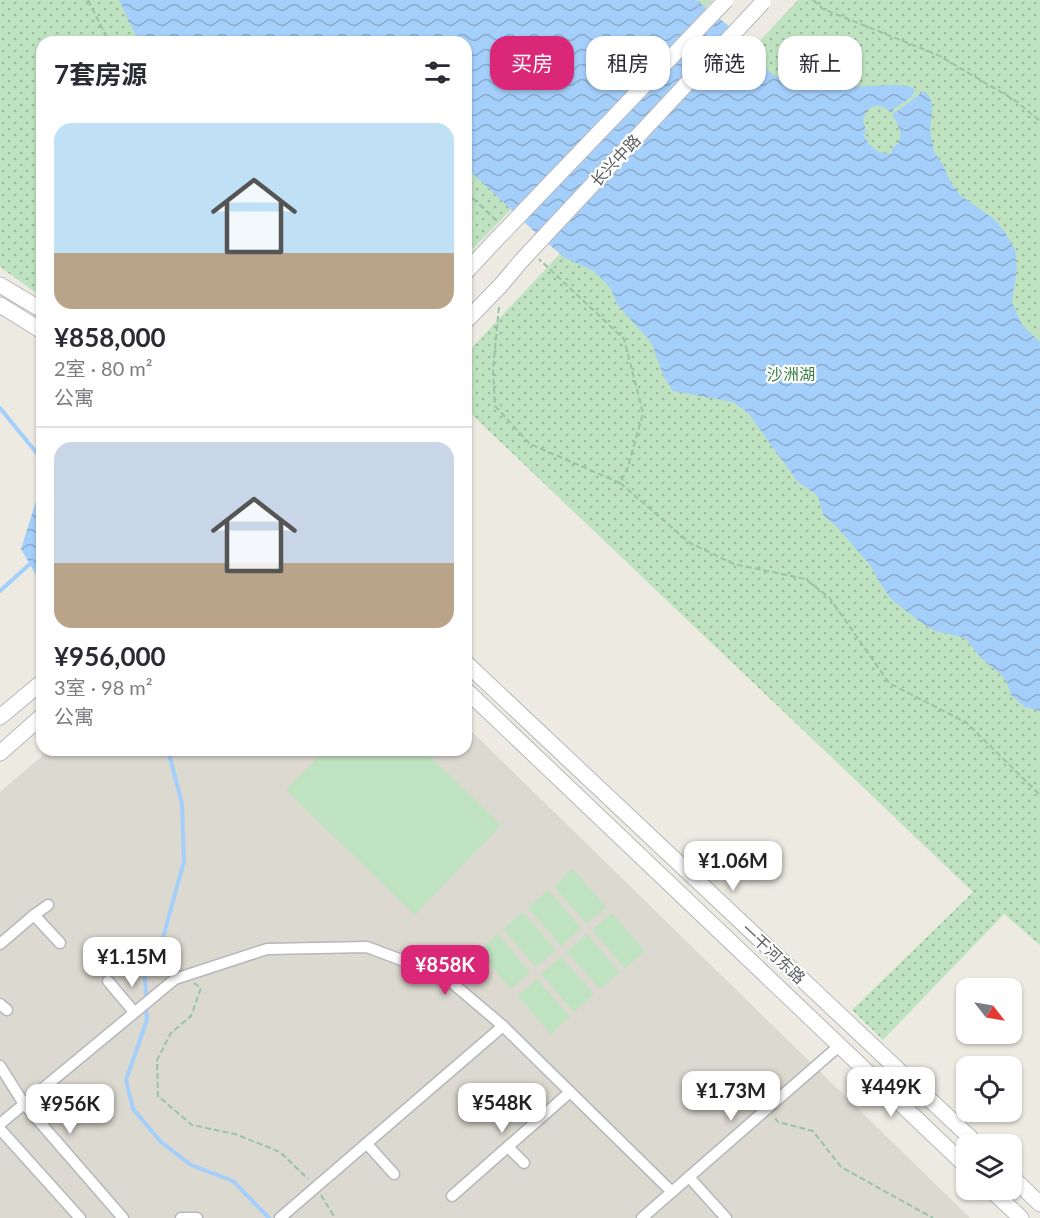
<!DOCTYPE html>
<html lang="zh">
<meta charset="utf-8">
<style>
:root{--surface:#fff;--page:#f2f2f3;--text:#2b2b33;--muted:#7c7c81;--line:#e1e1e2;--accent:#db2777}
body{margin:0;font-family:Lato,"Noto Sans SC",sans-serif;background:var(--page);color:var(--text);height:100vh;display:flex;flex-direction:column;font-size:22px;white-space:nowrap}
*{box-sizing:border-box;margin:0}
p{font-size:20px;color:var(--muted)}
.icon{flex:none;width:33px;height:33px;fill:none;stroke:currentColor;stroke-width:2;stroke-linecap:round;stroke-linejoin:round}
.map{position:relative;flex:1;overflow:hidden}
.side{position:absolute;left:36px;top:36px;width:436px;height:720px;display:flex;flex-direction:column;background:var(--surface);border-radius:18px;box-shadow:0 2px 4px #0004}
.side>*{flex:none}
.hud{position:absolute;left:490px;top:36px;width:459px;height:54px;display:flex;gap:12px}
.needle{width:39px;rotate:121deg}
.tools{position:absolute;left:956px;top:978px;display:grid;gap:12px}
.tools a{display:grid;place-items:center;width:66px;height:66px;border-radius:12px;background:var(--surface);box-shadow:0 2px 4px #0004;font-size:30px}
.price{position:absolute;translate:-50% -51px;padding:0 14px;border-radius:12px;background:#fff;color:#222;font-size:20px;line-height:39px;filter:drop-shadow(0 2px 3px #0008)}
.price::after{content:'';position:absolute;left:50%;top:36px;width:18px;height:14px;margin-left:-9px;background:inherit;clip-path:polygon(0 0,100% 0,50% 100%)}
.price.on{background:var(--accent);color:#fff}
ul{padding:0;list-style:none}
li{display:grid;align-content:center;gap:12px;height:318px;padding:0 18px}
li+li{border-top:2px solid var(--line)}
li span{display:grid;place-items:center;height:186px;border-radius:18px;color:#555}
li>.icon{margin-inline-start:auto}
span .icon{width:108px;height:108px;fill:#fffc;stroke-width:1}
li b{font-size:26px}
h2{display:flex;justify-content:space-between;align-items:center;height:72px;padding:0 18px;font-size:26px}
.pill{padding:0 21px;border-radius:18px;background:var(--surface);box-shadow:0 2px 4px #0004;font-size:21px;line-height:54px}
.pill.on{background:var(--accent);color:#fff}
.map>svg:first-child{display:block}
.education{fill:#dcd9d0}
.green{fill:#bfe3c1}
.park{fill:url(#park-dots)}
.water{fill:url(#water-waves)}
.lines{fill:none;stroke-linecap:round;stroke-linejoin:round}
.stream{stroke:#a4cffa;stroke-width:4}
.street-casing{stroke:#b4b7bb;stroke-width:13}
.secondary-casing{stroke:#b5b8bd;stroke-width:17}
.path{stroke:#99c3a7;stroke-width:2;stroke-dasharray:6 3;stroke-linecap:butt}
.street{stroke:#fff;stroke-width:10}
.secondary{stroke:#fff;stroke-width:15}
.secondary-bridge-casing{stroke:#b5b8bd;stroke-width:17;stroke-linecap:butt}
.secondary-bridge{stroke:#fff;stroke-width:15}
.labels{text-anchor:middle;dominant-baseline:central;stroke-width:4.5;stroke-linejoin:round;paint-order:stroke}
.street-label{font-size:16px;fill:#5a5d62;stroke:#fff}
.park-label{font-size:16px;fill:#398141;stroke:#fff}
</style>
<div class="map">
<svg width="1040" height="1218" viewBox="0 0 1040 1218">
<defs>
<pattern id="park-dots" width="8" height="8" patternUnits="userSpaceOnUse" patternTransform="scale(1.5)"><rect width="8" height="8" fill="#bfe3c1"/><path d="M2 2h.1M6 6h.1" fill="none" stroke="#9ebba0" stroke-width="1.8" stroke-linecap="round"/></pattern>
<pattern id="water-waves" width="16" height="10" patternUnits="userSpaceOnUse" patternTransform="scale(1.5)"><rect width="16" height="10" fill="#a4cffa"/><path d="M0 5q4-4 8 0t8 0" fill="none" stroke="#89abce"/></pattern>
</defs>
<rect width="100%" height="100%" fill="#eceae1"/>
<!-- education -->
<path class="education" d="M 467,727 L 970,1218 L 0,1218 L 0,792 L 49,750 L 466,750 Z"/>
<!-- green -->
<g class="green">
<path d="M 325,750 L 423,750 L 501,825 L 415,915 L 286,790 Z"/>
<path d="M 573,869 L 606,907 L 587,924 L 554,886 Z"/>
<path d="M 548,890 L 581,928 L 561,946 L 528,908 Z"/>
<path d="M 523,912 L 556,950 L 536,967 L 503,929 Z"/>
<path d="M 612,913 L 645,951 L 625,968 L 592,930 Z"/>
<path d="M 498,934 L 530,972 L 511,989 L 478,951 Z"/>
<path d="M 587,934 L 620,972 L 600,989 L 567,952 Z"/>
<path d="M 561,957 L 594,994 L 574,1012 L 541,974 Z"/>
<path d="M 537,979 L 570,1017 L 550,1034 L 518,996 Z"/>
</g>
<!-- park -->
<g class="park">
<path d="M 0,0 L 713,0 L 467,255 L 466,42 L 42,42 L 42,297 L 0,267 Z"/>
<path d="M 798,0 L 1040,0 L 1040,945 L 1004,914 L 883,1040 L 852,1010 L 973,892 L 467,410 L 466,354 Z"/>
</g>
<!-- water -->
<g class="water">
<path d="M 119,0 L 696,0 L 754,46 L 760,63 L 773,75 L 785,80 L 800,85 L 847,87 L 895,85 L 908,86 L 916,90 L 911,97 L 890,112 C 882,105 876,104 867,110 L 863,120 L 866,130 L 864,136 C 870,146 879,156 892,153 L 892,149 C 906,138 900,127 892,115 L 924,91 L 929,96 L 931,101 L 932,112 L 930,130 L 934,152 L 943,165 L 951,183 L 961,196 L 994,219 L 1005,232 L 1015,250 L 1017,268 L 1012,302 L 1022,325 L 1040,342 L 1040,711 L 1025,707 L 1011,695 L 1008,685 L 1002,675 L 981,658 L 965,638 L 935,631 L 920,622 L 890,598 L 879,581 L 870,565 L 837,527 L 823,515 L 821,506 L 817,495 L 798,482 L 748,413 L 733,402 L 673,391 L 664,377 L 651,342 L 617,304 L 610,287 L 594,271 L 565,258 L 539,236 L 467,168 L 466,42 L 139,42 Z"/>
<path d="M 42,494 L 42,583 L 40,582 L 21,549 L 36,501 Z"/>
</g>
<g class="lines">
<!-- stream -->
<g class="stream">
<path d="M 0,408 L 40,457 L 42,468"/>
<path d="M 0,591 L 32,562"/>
<path d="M 146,999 L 145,977 L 164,934 L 184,861 L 182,804 L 168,750"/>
<path d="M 146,1006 L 147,1020 L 126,1080 L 133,1109 L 161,1142 L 191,1165 L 233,1181 L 269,1218"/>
</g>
<defs>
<g id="street">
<path d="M 34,915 L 60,943"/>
<path d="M 0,944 L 34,915 L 48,905"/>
<path d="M 108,981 L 134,1012"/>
<path d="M 0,1004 L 7,1010"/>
<path d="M 0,1066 L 24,1104 L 123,1218"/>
<path d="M 526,1110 L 536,1122"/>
<path d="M 0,1124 L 175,979 L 267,949 L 367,947 L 444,976 L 503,1026 L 672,1192"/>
<path d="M 0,1129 L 80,1218"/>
<path d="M 367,1144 L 394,1174"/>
<path d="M 508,1147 L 524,1163"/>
<path d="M 689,1177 L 726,1218"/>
<path d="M 452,1196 L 570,1092"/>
<path d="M 181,1218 L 197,1218"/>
<path d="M 280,1218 L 503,1026"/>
<path d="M 642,1218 L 839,1046"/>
</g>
<g id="secondary">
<path d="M 466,272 L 492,244"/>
<path d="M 0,285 L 42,310"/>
<path d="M 0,305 L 42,331"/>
<path d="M 466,321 L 501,285 L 522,260"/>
<path d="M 466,663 L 977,1144"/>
<path d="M 466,690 L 966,1166"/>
<path d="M 0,717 L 42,682"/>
<path d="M 0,753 L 42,716"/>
<path d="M 1011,1176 L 1040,1204"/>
<path d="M 991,1190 L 1021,1218"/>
</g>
</defs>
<!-- street casing -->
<use href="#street" class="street-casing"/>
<!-- secondary casing -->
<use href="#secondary" class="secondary-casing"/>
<!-- path -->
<g class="path">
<path d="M 88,0 L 109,42"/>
<path d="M 813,0 L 823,9 L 938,55 L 1016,101 L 1040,121"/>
<path d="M 466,192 L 497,221"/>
<path d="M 499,307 L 493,370 L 495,406 L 530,444 L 620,483 L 628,467 L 643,413 L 624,339 L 539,259"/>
<path d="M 620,483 L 690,543 L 734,564 L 805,579 L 829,597 L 889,683 L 967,723 L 1040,795"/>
<path d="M 194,983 L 201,988 L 191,1016 L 171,1033 L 157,1060 L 158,1096 L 192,1125 L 235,1134 L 280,1152 L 308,1179"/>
<path d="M 775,1118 L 778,1122 L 813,1131 L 841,1167 L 933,1218"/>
<path d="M 321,1195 L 335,1218"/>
</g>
<!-- street -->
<use href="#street" class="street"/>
<!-- secondary -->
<use href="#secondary" class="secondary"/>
<defs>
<g id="secondary-bridge">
<path d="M 492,244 L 726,0"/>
<path d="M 522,260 L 763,2"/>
</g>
</defs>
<!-- secondary-bridge casing -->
<use href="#secondary-bridge" class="secondary-bridge-casing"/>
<!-- secondary-bridge -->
<use href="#secondary-bridge" class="secondary-bridge"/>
</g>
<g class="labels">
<!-- street labels -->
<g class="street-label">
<text transform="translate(615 160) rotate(-47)">长兴中路</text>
<text transform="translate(774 953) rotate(43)">一干河东路</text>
</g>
<!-- park labels -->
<g class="park-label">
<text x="791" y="373">沙洲湖</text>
</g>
</g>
</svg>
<div class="tools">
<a><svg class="needle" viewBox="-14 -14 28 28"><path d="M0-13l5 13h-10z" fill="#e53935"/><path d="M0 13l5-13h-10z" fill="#7c7c81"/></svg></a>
<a><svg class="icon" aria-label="locate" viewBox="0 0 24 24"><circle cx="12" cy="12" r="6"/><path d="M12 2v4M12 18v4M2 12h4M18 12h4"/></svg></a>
<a><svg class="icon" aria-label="layers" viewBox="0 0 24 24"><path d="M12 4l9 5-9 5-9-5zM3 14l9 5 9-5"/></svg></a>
</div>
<b class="price" style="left:733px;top:892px">¥1.06M</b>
<b class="price" style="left:132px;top:988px">¥1.15M</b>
<b class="price on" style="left:445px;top:996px">¥858K</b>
<b class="price" style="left:891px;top:1118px">¥449K</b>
<b class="price" style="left:731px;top:1122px">¥1.73M</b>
<b class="price" style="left:502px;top:1134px">¥548K</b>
<b class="price" style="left:70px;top:1135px">¥956K</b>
<div class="hud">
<a class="pill on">买房</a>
<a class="pill">租房</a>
<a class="pill">筛选</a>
<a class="pill">新上</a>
</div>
<section class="side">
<h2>7套房源<svg class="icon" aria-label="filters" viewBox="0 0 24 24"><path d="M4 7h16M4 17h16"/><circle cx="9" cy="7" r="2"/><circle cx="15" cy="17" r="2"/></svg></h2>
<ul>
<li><span style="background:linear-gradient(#bfe0f5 70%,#b9a48a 0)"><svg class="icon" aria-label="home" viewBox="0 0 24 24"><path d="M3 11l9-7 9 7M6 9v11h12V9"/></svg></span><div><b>¥858,000</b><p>2室 · 80 m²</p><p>公寓</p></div></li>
<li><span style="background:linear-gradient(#c9d6e8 65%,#b9a48a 0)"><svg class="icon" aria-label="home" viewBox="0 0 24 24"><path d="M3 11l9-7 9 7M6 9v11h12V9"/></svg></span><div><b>¥956,000</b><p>3室 · 98 m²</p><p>公寓</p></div></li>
</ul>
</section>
</div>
